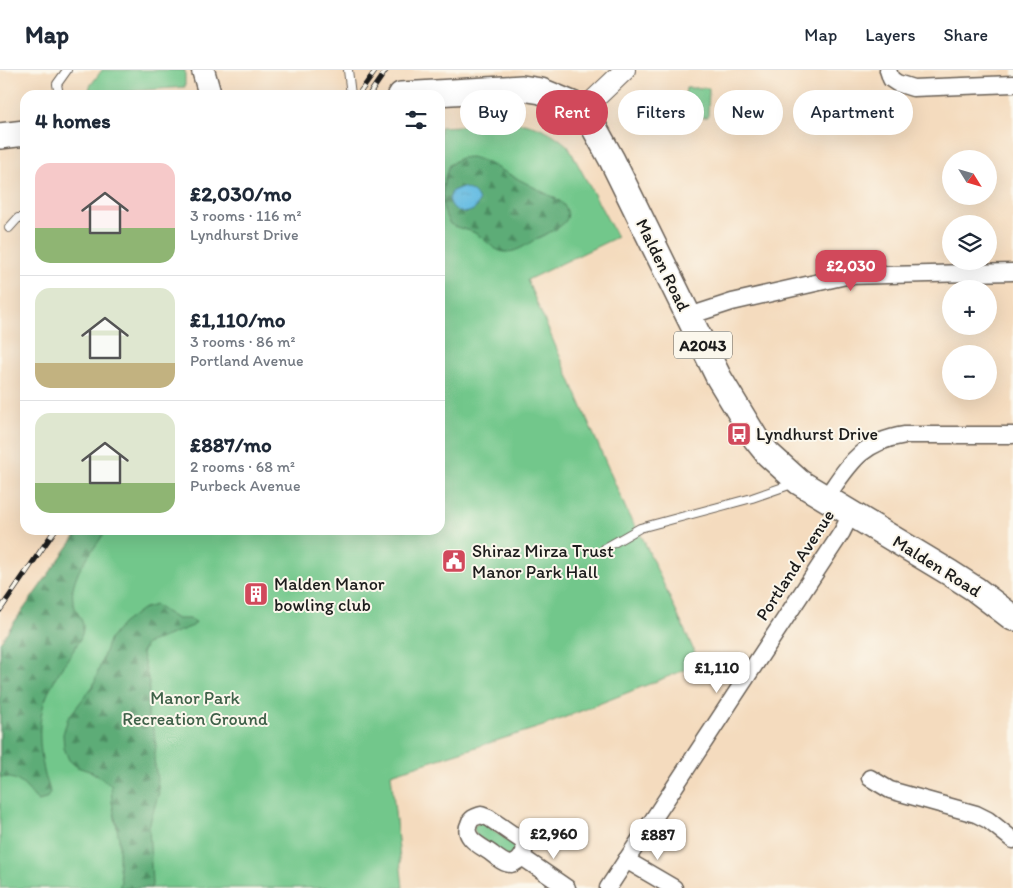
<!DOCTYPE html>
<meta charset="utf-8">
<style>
:root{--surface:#fff;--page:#f6f6f7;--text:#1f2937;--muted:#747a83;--line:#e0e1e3;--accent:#d1495b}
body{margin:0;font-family:Itim,sans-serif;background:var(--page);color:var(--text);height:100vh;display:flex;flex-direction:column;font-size:19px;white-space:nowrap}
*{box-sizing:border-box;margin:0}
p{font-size:16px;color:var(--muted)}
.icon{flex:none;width:28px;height:28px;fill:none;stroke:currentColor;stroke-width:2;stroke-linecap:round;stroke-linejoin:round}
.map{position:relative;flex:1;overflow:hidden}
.side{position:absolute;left:20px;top:20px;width:425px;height:445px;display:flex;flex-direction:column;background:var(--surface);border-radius:15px;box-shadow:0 5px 20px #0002}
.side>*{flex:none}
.hud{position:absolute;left:460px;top:20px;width:475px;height:45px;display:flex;gap:10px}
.needle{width:32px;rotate:127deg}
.buttons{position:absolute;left:942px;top:80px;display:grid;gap:10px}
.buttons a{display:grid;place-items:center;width:55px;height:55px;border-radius:50%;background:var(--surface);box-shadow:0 5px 20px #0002;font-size:25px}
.price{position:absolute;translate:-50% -42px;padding:0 11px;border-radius:10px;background:#fff;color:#222;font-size:16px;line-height:32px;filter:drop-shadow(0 1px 2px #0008)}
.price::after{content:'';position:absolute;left:50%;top:30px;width:15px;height:11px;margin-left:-8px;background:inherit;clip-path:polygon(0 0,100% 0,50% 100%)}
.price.on{background:var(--accent);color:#fff}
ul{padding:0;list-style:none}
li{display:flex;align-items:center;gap:15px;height:125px;padding:0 15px}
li+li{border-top:1px solid var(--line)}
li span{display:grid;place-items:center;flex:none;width:140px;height:100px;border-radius:15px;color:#555}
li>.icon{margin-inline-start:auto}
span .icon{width:60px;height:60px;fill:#fffc;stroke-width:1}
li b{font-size:21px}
h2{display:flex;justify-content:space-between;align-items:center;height:60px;padding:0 15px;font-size:21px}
.pill{padding:0 18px;border-radius:22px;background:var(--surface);box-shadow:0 5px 20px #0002;font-size:18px;line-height:45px}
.pill.on{background:var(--accent);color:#fff}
header{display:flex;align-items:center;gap:30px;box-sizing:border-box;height:70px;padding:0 25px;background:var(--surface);border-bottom:1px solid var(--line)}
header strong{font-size:24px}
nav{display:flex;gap:28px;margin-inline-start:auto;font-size:18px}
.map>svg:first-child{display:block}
.green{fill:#72c78b;stroke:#477254}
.forest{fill:url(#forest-firs);stroke:#3c644a}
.water{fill:url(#water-ripples);stroke:#406c7f}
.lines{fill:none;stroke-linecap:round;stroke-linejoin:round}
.service-casing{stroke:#685f55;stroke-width:10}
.minor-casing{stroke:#685f55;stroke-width:19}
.tertiary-casing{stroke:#685f55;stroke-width:22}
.secondary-casing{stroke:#685f55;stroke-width:25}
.primary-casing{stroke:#685f55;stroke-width:28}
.service{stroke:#fff;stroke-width:8}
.minor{stroke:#fff;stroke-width:16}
.tertiary{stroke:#fff;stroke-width:20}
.secondary{stroke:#fff;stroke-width:22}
.primary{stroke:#fff;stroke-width:25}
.rail-casing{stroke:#1c1c1c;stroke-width:5.5}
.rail{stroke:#fbf7ec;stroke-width:4;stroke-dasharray:11;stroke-linecap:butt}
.labels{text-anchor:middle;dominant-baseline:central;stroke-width:4;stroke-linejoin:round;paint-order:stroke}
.shield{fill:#fbf7ec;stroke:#5f5e5a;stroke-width:1}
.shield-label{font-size:16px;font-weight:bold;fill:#1c1c1c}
.street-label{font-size:18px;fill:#1c1c1c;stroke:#fbf7ec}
.poi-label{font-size:18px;fill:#1c1c1c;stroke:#fbf7ec;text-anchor:start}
.park-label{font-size:18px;fill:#3e6048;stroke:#fbf7ec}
</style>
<header>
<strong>Map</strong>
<nav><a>Map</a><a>Layers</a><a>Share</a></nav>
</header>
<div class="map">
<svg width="1013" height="818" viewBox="0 0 1013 818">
<defs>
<pattern id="forest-firs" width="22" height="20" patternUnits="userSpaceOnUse" patternTransform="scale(1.25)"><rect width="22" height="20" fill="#5dac77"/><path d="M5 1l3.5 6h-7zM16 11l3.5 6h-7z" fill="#4c8b61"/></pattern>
<pattern id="water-ripples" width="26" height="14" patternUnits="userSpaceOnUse" patternTransform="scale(1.25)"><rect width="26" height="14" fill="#65bce2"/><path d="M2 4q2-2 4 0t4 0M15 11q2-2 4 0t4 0" fill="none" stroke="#57a1c1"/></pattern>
</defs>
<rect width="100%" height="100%" fill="#fbf7ec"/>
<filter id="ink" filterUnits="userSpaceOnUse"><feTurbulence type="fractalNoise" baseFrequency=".02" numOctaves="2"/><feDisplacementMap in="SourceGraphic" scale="10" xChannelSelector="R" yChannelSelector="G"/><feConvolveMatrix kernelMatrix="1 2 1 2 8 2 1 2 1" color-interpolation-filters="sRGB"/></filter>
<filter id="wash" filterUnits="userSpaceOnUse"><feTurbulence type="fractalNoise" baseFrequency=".0096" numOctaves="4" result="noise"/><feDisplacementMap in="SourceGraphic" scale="20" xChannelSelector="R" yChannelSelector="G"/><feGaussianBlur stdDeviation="1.12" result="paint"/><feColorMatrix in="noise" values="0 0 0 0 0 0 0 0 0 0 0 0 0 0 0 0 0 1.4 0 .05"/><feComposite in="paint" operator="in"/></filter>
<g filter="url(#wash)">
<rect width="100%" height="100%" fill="#f4dbbe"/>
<!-- green -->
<g class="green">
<path d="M 102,0 L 185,0 L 185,17 L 121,22 L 112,25 L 88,25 L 90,16 Z"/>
<path d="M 686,18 L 709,18 L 708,47 L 682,47 Z"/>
<path d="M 524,53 C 544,58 553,63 568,76 L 617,167 L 527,210 L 629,446 L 643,469 L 700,594 L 543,656 L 391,704 L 403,818 L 0,818 L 0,586 L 89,460 L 440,460 L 440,57 Z"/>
<path d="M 481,751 L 518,778 L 515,785 L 509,787 L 477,766 L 473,757 Z"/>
</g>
<!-- forest -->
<g class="forest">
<path d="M 471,87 L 484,91 L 560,131 C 582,152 551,161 536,169 C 526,175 516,183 504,182 C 492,180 486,169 475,163 C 467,159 458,159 450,154 C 438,135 442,115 449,95 L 460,88 Z"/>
<path d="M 80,460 L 106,460 C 94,482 66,506 74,535 C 76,543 84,549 83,559 C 82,571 67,589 61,599 C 38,635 36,659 44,701 C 45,708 49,715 50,723 L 46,729 L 38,731 C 25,717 21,707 0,707 L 0,572 Z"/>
<path d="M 155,535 L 177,549 L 190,549 L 196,552 L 193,556 L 146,574 L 142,584 L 149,613 L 148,647 L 154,661 L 156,676 L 154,689 L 159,722 L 149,756 L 152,814 L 151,818 L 119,818 L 121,812 L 119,797 L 119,769 L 112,732 L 111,715 L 92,702 L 77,697 L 69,690 L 64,678 L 63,664 L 68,648 L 93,616 L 109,570 L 122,554 L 142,539 Z"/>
</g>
<!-- water -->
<path class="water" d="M 462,117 C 471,120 476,122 479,131 L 476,138 C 465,147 452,142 449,129 L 452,121 Z"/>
</g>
<g filter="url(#ink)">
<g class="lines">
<defs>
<g id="service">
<path d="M 348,0 L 351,25"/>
<path d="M 59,25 L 57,14 L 67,0"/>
<path d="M 9,158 L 18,148 L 25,148"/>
<path d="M 605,478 L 640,458 L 752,428 L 795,413"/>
</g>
<g id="minor">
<path d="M 888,0 L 891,9 L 897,13 L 913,18 L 1013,14"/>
<path d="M 689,246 L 732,232 L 846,206 L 1013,202"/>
<path d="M 825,429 C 849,395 860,372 905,365 L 1013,365"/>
<path d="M 870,708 L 890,720 L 976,744 L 988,750 L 1013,770"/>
<path d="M 481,745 L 489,748 L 521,770 C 524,774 526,778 523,784 C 521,788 517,793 511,794 C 504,794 496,787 491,783 C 481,776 462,768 469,754 C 471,748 475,747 481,745 Z"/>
<path d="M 522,787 L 567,818"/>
<path d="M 626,790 L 674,818"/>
<path d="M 608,818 L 842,462 L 851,444"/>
</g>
<path id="tertiary" d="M 584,39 L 625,0"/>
<path id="secondary" d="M 203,0 L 210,25"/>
<g id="primary">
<path d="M 401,25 L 522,18 L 541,21 L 584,39 L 612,90 L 719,308 L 756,369 L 768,384 L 799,412 L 950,503 L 975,519 L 1013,548"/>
<path d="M 0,66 L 25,63"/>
</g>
</defs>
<!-- service casing -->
<use href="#service" class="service-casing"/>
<!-- minor casing -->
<use href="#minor" class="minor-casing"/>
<!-- tertiary casing -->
<use href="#tertiary" class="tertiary-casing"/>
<!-- secondary casing -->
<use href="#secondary" class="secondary-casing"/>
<!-- primary casing -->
<use href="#primary" class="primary-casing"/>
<!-- service -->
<use href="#service" class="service"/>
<!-- minor -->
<use href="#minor" class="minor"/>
<!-- tertiary -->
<use href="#tertiary" class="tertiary"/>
<!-- secondary -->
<use href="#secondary" class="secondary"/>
<!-- primary -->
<use href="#primary" class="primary"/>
<defs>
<g id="rail">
<path d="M 358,25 L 376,0"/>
<path d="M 369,25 L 386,0"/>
<path d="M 0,540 L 55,460"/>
</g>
</defs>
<!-- rail casing -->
<use href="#rail" class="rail-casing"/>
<!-- rail -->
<use href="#rail" class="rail"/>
</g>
</g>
<!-- icons -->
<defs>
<symbol id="bus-square" viewBox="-11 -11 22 22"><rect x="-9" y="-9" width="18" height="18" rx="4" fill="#d1495b" stroke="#fbf7ec"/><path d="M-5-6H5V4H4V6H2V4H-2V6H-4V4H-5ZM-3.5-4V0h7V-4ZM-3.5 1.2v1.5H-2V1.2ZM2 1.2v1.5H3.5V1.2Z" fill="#fff"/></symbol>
<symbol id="civic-square" viewBox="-11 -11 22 22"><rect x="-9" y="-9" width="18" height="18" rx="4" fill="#d1495b" stroke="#fbf7ec"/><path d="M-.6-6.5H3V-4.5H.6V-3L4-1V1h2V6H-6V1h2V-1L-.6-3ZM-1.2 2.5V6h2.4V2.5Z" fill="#fff"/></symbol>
<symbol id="building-square" viewBox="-11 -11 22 22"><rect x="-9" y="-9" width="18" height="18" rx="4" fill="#d1495b" stroke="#fbf7ec"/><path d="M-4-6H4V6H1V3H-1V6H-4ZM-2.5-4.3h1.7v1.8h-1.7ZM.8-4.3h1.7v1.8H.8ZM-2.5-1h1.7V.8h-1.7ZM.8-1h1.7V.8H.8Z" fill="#fff"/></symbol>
</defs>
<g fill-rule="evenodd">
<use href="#bus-square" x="725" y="350" width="28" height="28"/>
<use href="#civic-square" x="440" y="477" width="28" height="28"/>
<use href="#building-square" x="242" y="510" width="28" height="28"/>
</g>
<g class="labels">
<!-- shield labels -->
<rect class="shield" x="674" y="261.5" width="58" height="27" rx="4"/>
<g class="shield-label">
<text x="703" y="275">A2043</text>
</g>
<!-- street labels -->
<g class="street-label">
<text transform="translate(663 195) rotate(64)">Malden Road</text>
<text transform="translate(795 495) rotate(-57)">Portland Avenue</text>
<text transform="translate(937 496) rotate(32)">Malden Road</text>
</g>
<!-- poi labels -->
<g class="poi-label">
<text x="756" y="364">Lyndhurst Drive</text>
<text x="472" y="481">Shiraz Mirza Trust<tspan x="472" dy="21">Manor Park Hall</tspan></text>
<text x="274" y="514">Malden Manor<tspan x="274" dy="21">bowling club</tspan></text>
</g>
<!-- park labels -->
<g class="park-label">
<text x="195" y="628">Manor Park<tspan x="195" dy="21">Recreation Ground</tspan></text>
</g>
</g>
</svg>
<div class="buttons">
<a><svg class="needle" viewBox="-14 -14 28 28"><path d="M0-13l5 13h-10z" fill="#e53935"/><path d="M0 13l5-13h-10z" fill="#747a83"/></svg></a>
<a><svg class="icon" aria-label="layers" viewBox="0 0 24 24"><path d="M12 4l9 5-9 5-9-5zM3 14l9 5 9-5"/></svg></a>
<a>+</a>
<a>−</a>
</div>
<b class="price on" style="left:851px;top:222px">£2,030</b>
<b class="price" style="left:717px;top:624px">£1,110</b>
<b class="price" style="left:554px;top:790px">£2,960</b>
<b class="price" style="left:658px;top:791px">£887</b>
<div class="hud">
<a class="pill">Buy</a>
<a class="pill on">Rent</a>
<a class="pill">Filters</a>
<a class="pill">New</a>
<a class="pill">Apartment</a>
</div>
<section class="side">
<h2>4 homes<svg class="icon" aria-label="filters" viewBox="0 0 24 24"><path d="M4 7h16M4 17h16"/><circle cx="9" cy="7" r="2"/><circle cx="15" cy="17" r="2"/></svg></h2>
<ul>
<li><span style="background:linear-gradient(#f6c9c9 65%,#8fb573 0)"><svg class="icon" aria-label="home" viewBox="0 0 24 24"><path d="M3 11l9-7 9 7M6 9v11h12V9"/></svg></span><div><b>£2,030/mo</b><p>3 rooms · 116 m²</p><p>Lyndhurst Drive</p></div></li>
<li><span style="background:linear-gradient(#dfe7d0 75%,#c2b280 0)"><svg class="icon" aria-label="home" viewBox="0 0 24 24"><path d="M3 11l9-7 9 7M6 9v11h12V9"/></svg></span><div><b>£1,110/mo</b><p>3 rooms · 86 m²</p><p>Portland Avenue</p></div></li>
<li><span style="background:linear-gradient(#dfe7d0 70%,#8fb573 0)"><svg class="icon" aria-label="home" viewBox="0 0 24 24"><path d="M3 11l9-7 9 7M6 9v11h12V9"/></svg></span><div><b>£887/mo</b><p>2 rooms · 68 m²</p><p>Purbeck Avenue</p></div></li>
</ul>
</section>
</div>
